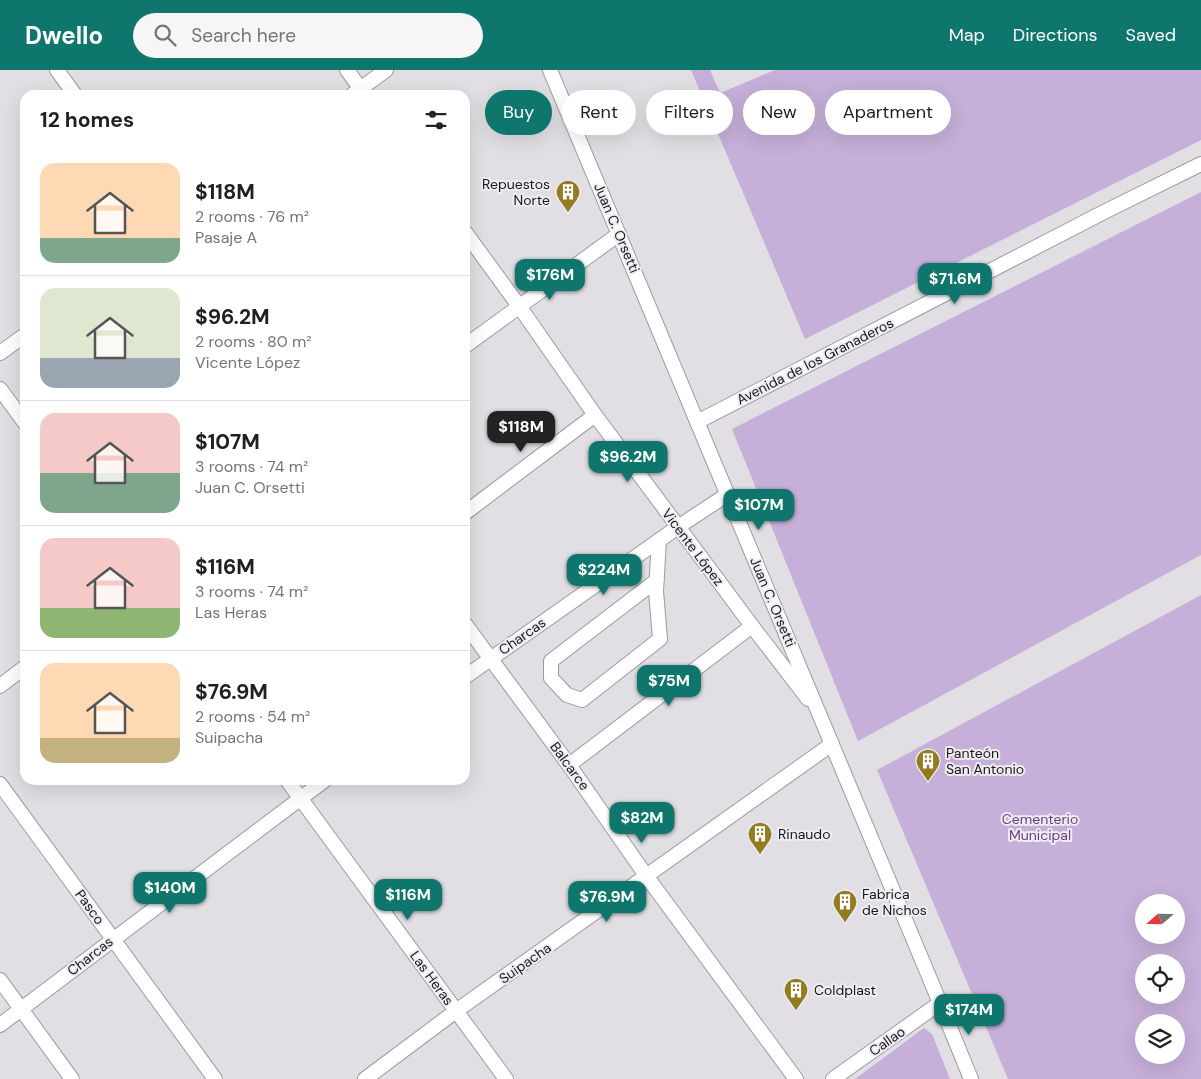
<!DOCTYPE html>
<meta charset="utf-8">
<style>
:root{--surface:#fff;--page:#f6f6f6;--text:#202124;--muted:#757577;--line:#e0e0e0;--accent:#0f766e}
body{margin:0;font-family:"DM Sans",sans-serif;background:var(--page);color:var(--text);height:100vh;display:flex;flex-direction:column;font-size:19px;white-space:nowrap}
*{box-sizing:border-box;margin:0}
p{font-size:16px;color:var(--muted)}
.icon{flex:none;width:28px;height:28px;fill:none;stroke:currentColor;stroke-width:2;stroke-linecap:round;stroke-linejoin:round}
.map{position:relative;flex:1;overflow:hidden}
.drawer{position:absolute;left:20px;top:20px;width:450px;height:695px;display:flex;flex-direction:column;background:var(--surface);border-radius:15px;box-shadow:0 5px 20px #0002}
.drawer>*{flex:none}
.banner{position:absolute;left:485px;top:20px;width:475px;height:45px;display:flex;gap:10px}
.needle{width:32px;rotate:250deg}
.buttons{position:absolute;left:1135px;top:824px;display:grid;gap:10px}
.buttons a{display:grid;place-items:center;width:50px;height:50px;border-radius:50%;background:var(--surface);box-shadow:0 5px 20px #0002;font-size:25px}
.price{position:absolute;translate:-50% -42px;padding:0 11px;border-radius:10px;background:var(--accent);color:#fff;font-size:16px;line-height:32px;filter:drop-shadow(0 1px 2px #0008)}
.price::after{content:'';position:absolute;left:50%;top:30px;width:15px;height:11px;margin-left:-8px;background:inherit;clip-path:polygon(0 0,100% 0,50% 100%)}
.price.active{background:#222;color:#fff}
ul{padding:0;list-style:none}
li{display:flex;align-items:center;gap:15px;height:125px;padding:0 20px}
li+li{border-top:1px solid var(--line)}
li span{display:grid;place-items:center;flex:none;width:140px;height:100px;border-radius:15px;color:#555}
li>.icon{margin-inline-start:auto}
span .icon{width:60px;height:60px;fill:#fffc;stroke-width:1}
li b{font-size:21px}
h2{display:flex;justify-content:space-between;align-items:center;height:60px;padding:0 20px;font-size:21px}
.pill{padding:0 18px;border-radius:22px;background:var(--surface);box-shadow:0 5px 20px #0002;font-size:18px;line-height:45px}
.pill.active{background:var(--accent);color:#fff}
header{display:flex;align-items:center;gap:30px;box-sizing:border-box;height:70px;padding:0 25px;background:var(--accent);color:#fff}
header strong{font-size:24px}
nav{display:flex;gap:28px;margin-inline-start:auto;font-size:18px}
.search{width:350px;height:45px;background:var(--page);display:flex;align-items:center;gap:12px;box-sizing:border-box;padding:0 18px;border-radius:28px;color:var(--muted);font-size:19px}
.map>svg:first-child{display:block}
.green{fill:#c6afd8;fill-rule:evenodd}
.lines{fill:none;stroke-linecap:round;stroke-linejoin:round}
.minor-casing{stroke:#9d9a9f;stroke-width:16}
.minor{stroke:#fff;stroke-width:14}
.labels{text-anchor:middle;dominant-baseline:central;stroke-width:4;stroke-linejoin:round;paint-order:stroke}
.poi-label{font-size:14px;fill:#181719;stroke:#efecf2;text-anchor:start}
.street-label{font-size:14px;fill:#181719;stroke:#efecf2}
.park-label{font-size:14px;fill:#683d85;stroke:#efecf2}
</style>
<header>
<strong>Dwello</strong>
<div class="search"><svg class="icon" aria-label="search" viewBox="0 0 24 24"><circle cx="10" cy="10" r="6"/><path d="M15 15l6 6"/></svg>Search here</div>
<nav><a>Map</a><a>Directions</a><a>Saved</a></nav>
</header>
<div class="map">
<svg width="1201" height="1009" viewBox="0 0 1201 1009">
<rect width="100%" height="100%" fill="#e2dfe4"/>
<!-- green -->
<g class="green">
<path d="M 691,0 L 710,0 L 720,23 L 775,0 L 1201,0 L 1201,70 L 805,269 Z"/>
<path d="M 1201,122 L 1201,485 L 858,671 L 732,359 Z"/>
<path d="M 1201,525 L 1201,1009 L 1008,1009 L 877,700 ZM 1176,832 L 1176,865 L 1144,865 L 1144,832 ZM 1144,892 L 1176,892 L 1176,925 L 1144,925 ZM 1144,952 L 1176,952 L 1176,985 L 1144,985 Z"/>
<path d="M 924,958 L 932,964 L 950,1009 L 855,1009 Z"/>
</g>
<g class="lines">
<defs>
<g id="minor">
<path d="M 57,0 L 75,25"/>
<path d="M 347,0 L 365,25"/>
<path d="M 550,0 L 940,933 L 971,1009"/>
<path d="M 352,25 L 386,0"/>
<path d="M 465,162 L 519,236 L 595,345 L 752,556 L 808,629"/>
<path d="M 465,276 L 619,164"/>
<path d="M 0,283 L 25,265"/>
<path d="M 0,319 L 25,353"/>
<path d="M 697,352 L 1106,141 L 1201,94"/>
<path d="M 465,443 L 595,345"/>
<path d="M 657,510 L 551,591 L 551,608 L 567,625 L 582,630 L 660,569 L 656,521 L 659,470"/>
<path d="M 465,554 L 569,695 L 647,807 L 796,1009"/>
<path d="M 465,607 L 678,457 L 728,424"/>
<path d="M 0,616 L 25,597"/>
<path d="M 569,695 L 752,556"/>
<path d="M 287,710 L 506,1009"/>
<path d="M 0,714 L 215,1009"/>
<path d="M 0,910 L 72,1009"/>
<path d="M 0,955 L 325,710"/>
<path d="M 365,1009 L 456,941 L 832,674"/>
<path d="M 833,1009 L 940,933"/>
</g>
</defs>
<!-- minor casing -->
<use href="#minor" class="minor-casing"/>
<!-- minor -->
<use href="#minor" class="minor"/>
</g>
<!-- icons -->
<defs>
<symbol id="building-pin" viewBox="-11 -11 22 30"><path d="M0 17L-7.5 6A9.5 9.5 0 1 1 7.5 6Z" fill="#927c22" stroke="#efecf2"/><path d="M-4-6H4V6H1V3H-1V6H-4ZM-2.5-4.3h1.7v1.8h-1.7ZM.8-4.3h1.7v1.8H.8ZM-2.5-1h1.7V.8h-1.7ZM.8-1h1.7V.8H.8Z" fill="#fff"/></symbol>
</defs>
<g fill-rule="evenodd">
<use href="#building-pin" x="554" y="108" width="28" height="38"/>
<use href="#building-pin" x="914" y="677" width="28" height="38"/>
<use href="#building-pin" x="746" y="750" width="28" height="38"/>
<use href="#building-pin" x="831" y="818" width="28" height="38"/>
<use href="#building-pin" x="782" y="906" width="28" height="38"/>
</g>
<g class="labels">
<!-- poi labels -->
<g class="poi-label">
<text x="550" y="114" text-anchor="end">Repuestos<tspan x="550" dy="16">Norte</tspan></text>
<text x="946" y="683">Panteón<tspan x="946" dy="16">San Antonio</tspan></text>
<text x="778" y="764">Rinaudo</text>
<text x="862" y="824">Fabrica<tspan x="862" dy="16">de Nichos</tspan></text>
<text x="814" y="920">Coldplast</text>
</g>
<!-- street labels -->
<g class="street-label">
<text transform="translate(617 158) rotate(67)">Juan C. Orsetti</text>
<text transform="translate(815 291) rotate(-27)">Avenida de los Granaderos</text>
<text transform="translate(693 477) rotate(53)">Vicente López</text>
<text transform="translate(773 532) rotate(67)">Juan C. Orsetti</text>
<text transform="translate(522 566) rotate(-35)">Charcas</text>
<text transform="translate(570 696) rotate(54)">Balcarce</text>
<text transform="translate(90 837) rotate(54)">Pasco</text>
<text transform="translate(90 886) rotate(-38)">Charcas</text>
<text transform="translate(525 893) rotate(-35)">Suipacha</text>
<text transform="translate(432 908) rotate(54)">Las Heras</text>
<text transform="translate(887 971) rotate(-35)">Callao</text>
</g>
<!-- park labels -->
<g class="park-label">
<text x="1040" y="749">Cementerio<tspan x="1040" dy="16">Municipal</tspan></text>
</g>
</g>
</svg>
<div class="buttons">
<a><svg class="needle" viewBox="-14 -14 28 28"><path d="M0-13l5 13h-10z" fill="#e53935"/><path d="M0 13l5-13h-10z" fill="#757577"/></svg></a>
<a><svg class="icon" aria-label="locate" viewBox="0 0 24 24"><circle cx="12" cy="12" r="6"/><path d="M12 2v4M12 18v4M2 12h4M18 12h4"/></svg></a>
<a><svg class="icon" aria-label="layers" viewBox="0 0 24 24"><path d="M12 4l9 5-9 5-9-5zM3 14l9 5 9-5"/></svg></a>
</div>
<b class="price" style="left:550px;top:231px">$176M</b>
<b class="price" style="left:955px;top:235px">$71.6M</b>
<b class="price active" style="left:521px;top:383px">$118M</b>
<b class="price" style="left:628px;top:413px">$96.2M</b>
<b class="price" style="left:759px;top:461px">$107M</b>
<b class="price" style="left:604px;top:526px">$224M</b>
<b class="price" style="left:669px;top:637px">$75M</b>
<b class="price" style="left:642px;top:774px">$82M</b>
<b class="price" style="left:170px;top:844px">$140M</b>
<b class="price" style="left:408px;top:851px">$116M</b>
<b class="price" style="left:607px;top:853px">$76.9M</b>
<b class="price" style="left:969px;top:966px">$174M</b>
<div class="banner">
<a class="pill active">Buy</a>
<a class="pill">Rent</a>
<a class="pill">Filters</a>
<a class="pill">New</a>
<a class="pill">Apartment</a>
</div>
<section class="drawer">
<h2>12 homes<svg class="icon" aria-label="filters" viewBox="0 0 24 24"><path d="M4 7h16M4 17h16"/><circle cx="9" cy="7" r="2"/><circle cx="15" cy="17" r="2"/></svg></h2>
<ul>
<li><span style="background:linear-gradient(#ffd9b3 75%,#7fa58c 0)"><svg class="icon" aria-label="home" viewBox="0 0 24 24"><path d="M3 11l9-7 9 7M6 9v11h12V9"/></svg></span><div><b>$118M</b><p>2 rooms · 76 m²</p><p>Pasaje A</p></div></li>
<li><span style="background:linear-gradient(#dfe7d0 70%,#9aa5b1 0)"><svg class="icon" aria-label="home" viewBox="0 0 24 24"><path d="M3 11l9-7 9 7M6 9v11h12V9"/></svg></span><div><b>$96.2M</b><p>2 rooms · 80 m²</p><p>Vicente López</p></div></li>
<li><span style="background:linear-gradient(#f6c9c9 60%,#7fa58c 0)"><svg class="icon" aria-label="home" viewBox="0 0 24 24"><path d="M3 11l9-7 9 7M6 9v11h12V9"/></svg></span><div><b>$107M</b><p>3 rooms · 74 m²</p><p>Juan C. Orsetti</p></div></li>
<li><span style="background:linear-gradient(#f6c9c9 70%,#8fb573 0)"><svg class="icon" aria-label="home" viewBox="0 0 24 24"><path d="M3 11l9-7 9 7M6 9v11h12V9"/></svg></span><div><b>$116M</b><p>3 rooms · 74 m²</p><p>Las Heras</p></div></li>
<li><span style="background:linear-gradient(#ffd9b3 75%,#c2b280 0)"><svg class="icon" aria-label="home" viewBox="0 0 24 24"><path d="M3 11l9-7 9 7M6 9v11h12V9"/></svg></span><div><b>$76.9M</b><p>2 rooms · 54 m²</p><p>Suipacha</p></div></li>
</ul>
</section>
</div>
